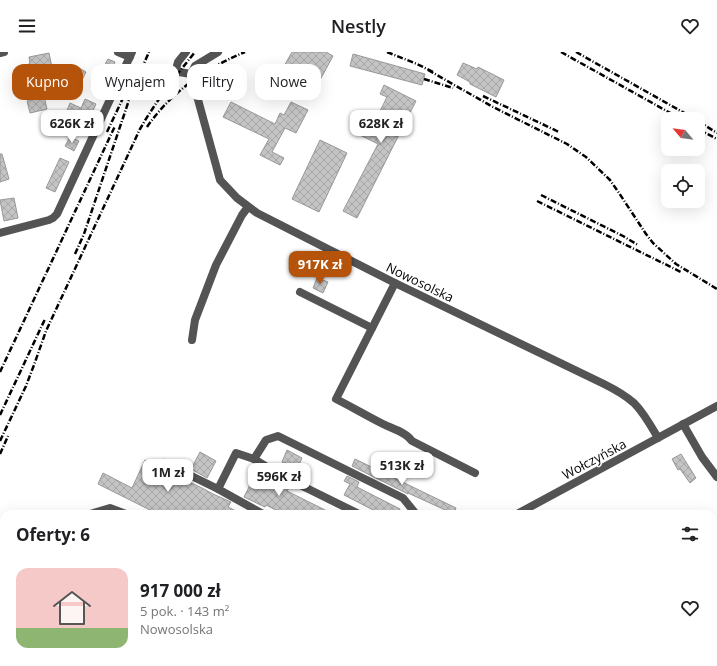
<!DOCTYPE html>
<html lang="pl">
<meta charset="utf-8">
<style>
:root{--surface:#fff;--page:#f2f2f2;--text:#202124;--muted:#757577;--line:#e0e0e0;--accent:#b45309}
body{margin:0;font-family:"Open Sans",sans-serif;background:var(--page);color:var(--text);height:100vh;display:flex;flex-direction:column;font-size:15px;white-space:nowrap}
*{box-sizing:border-box;margin:0}
p{font-size:13px;color:var(--muted)}
.icon{flex:none;width:22px;height:22px;fill:none;stroke:currentColor;stroke-width:2;stroke-linecap:round;stroke-linejoin:round}
.map{position:relative;flex:1;overflow:hidden}
.panel{position:absolute;left:0px;top:458px;width:717px;height:156px;display:flex;flex-direction:column;background:var(--surface);border-radius:12px 12px 0 0;box-shadow:0 4px 16px #0002}
.panel>*{flex:none}
.hud{position:absolute;left:12px;top:12px;width:400px;height:36px;display:flex;gap:8px}
.needle{width:26px;rotate:299deg}
.tools{position:absolute;left:661px;top:60px;display:grid;gap:8px}
.tools a{display:grid;place-items:center;width:44px;height:44px;border-radius:8px;background:var(--surface);box-shadow:0 4px 16px #0002;font-size:20px}
.price{position:absolute;translate:-50% -34px;padding:0 9px;border-radius:8px;background:#fff;color:#222;font-size:13px;line-height:26px;filter:drop-shadow(0 1px 2px #0008)}
.price::after{content:'';position:absolute;left:50%;top:24px;width:12px;height:9px;margin-left:-6px;background:inherit;clip-path:polygon(0 0,100% 0,50% 100%)}
.price.active{background:var(--accent);color:#fff}
ul{padding:0;list-style:none}
li{display:flex;align-items:center;gap:12px;height:100px;padding:0 16px}
li+li{border-top:1px solid var(--line)}
li span{display:grid;place-items:center;flex:none;width:112px;height:80px;border-radius:12px;color:#555}
li>.icon{margin-inline-start:auto}
span .icon{width:48px;height:48px;fill:#fffc;stroke-width:1}
li b{font-size:17px}
h2{display:flex;justify-content:space-between;align-items:center;height:48px;padding:0 16px;font-size:17px}
.tag{padding:0 14px;border-radius:12px;background:var(--surface);box-shadow:0 4px 16px #0002;font-size:14px;line-height:36px}
.tag.active{background:var(--accent);color:#fff}
header{display:flex;justify-content:space-between;align-items:center;height:52px;padding:0 16px;background:var(--surface);font-size:18px;font-weight:600}
.map>svg:first-child{display:block}
.building{fill:url(#building-cross-hatch);stroke:#989898}
.lines{fill:none;stroke-linecap:round;stroke-linejoin:round}
.path{stroke:#767676;stroke-width:1.5;stroke-dasharray:1 2;stroke-linecap:butt}
.minor{stroke:#545454;stroke-width:8}
.rail{stroke:#000;stroke-width:2.5;stroke-dasharray:6 2 1 2;stroke-linecap:butt}
.labels{text-anchor:middle;dominant-baseline:central;stroke-width:3;stroke-linejoin:round;paint-order:stroke}
.street-label{font-size:13px;fill:#000;stroke:#fff}
</style>
<header><svg class="icon" aria-label="menu" viewBox="0 0 24 24"><path d="M4 6h16M4 12h16M4 18h16"/></svg>Nestly<svg class="icon" aria-label="heart" viewBox="0 0 24 24"><path d="M12 20l-8-8c-3-5 5-10 8-4 3-6 11-1 8 4z"/></svg></header>
<div class="map">
<svg width="717" height="614" viewBox="0 0 717 614">
<defs>
<pattern id="building-cross-hatch" width="8" height="8" patternUnits="userSpaceOnUse"><rect width="8" height="8" fill="#c4c4c4"/><path d="M0 0l8 8M0 8l8-8" fill="none" stroke="#a7a7a7"/></pattern>
</defs>
<rect width="100%" height="100%" fill="#fff"/>
<!-- building -->
<g class="building">
<path d="M 292,0 L 326,0 L 333,4 L 313,41 L 279,23 Z"/>
<path d="M 49,1 L 53,20 L 61,18 L 65,33 L 49,37 L 44,20 L 32,24 L 29,11 L 30,11 L 29,5 Z"/>
<path d="M 353,2 L 425,22 L 422,33 L 350,14 Z"/>
<path d="M 108,7 L 115,10 L 106,31 L 93,25 L 98,14 L 103,16 Z"/>
<path d="M 463,11 L 477,17 L 478,15 L 504,28 L 496,45 L 470,32 L 470,30 L 457,23 Z"/>
<path d="M 79,16 L 86,20 L 79,34 L 72,31 Z"/>
<path d="M 384,33 L 416,49 L 357,166 L 343,159 L 378,92 L 360,83 L 364,74 L 371,77 L 387,45 L 380,42 Z"/>
<path d="M 44,44 L 47,57 L 30,61 L 27,49 Z"/>
<path d="M 85,47 L 96,52 L 91,63 L 81,58 L 77,66 L 66,61 L 70,51 L 81,56 Z"/>
<path d="M 231,50 L 275,72 L 280,61 L 284,63 L 291,50 L 308,58 L 296,81 L 285,76 L 272,100 L 284,106 L 280,113 L 260,103 L 269,87 L 223,65 Z"/>
<path d="M 70,85 L 79,89 L 74,99 L 65,94 Z"/>
<path d="M 320,88 L 347,101 L 319,160 L 292,147 Z"/>
<path d="M 0,102 L 2,102 L 9,127 L 0,130 Z"/>
<path d="M 60,106 L 69,110 L 55,140 L 46,136 Z"/>
<path d="M 14,146 L 18,166 L 4,169 L 0,148 Z"/>
<path d="M 317,226 L 328,230 L 323,241 L 313,236 Z"/>
<path d="M 287,398 L 302,406 L 297,417 L 282,410 Z"/>
<path d="M 200,400 L 216,409 L 207,426 L 191,417 Z"/>
<path d="M 681,402 L 696,426 L 690,431 L 680,417 L 678,418 L 672,407 Z"/>
<path d="M 355,407 L 456,456 L 454,462 L 408,441 L 408,442 L 352,414 Z"/>
<path d="M 145,408 L 202,436 L 213,442 L 231,450 L 228,455 L 242,462 L 158,462 L 98,432 L 103,421 L 132,436 Z"/>
<path d="M 257,419 L 283,432 L 283,433 L 289,436 L 287,439 L 333,462 L 284,462 L 266,453 L 265,455 L 244,445 Z"/>
<path d="M 347,424 L 359,430 L 357,435 L 400,457 L 398,462 L 381,462 L 344,443 L 350,432 L 344,429 Z"/>
</g>
<g class="lines">
<!-- path -->
<path class="path" d="M 392,614 L 393,610"/>
<!-- minor -->
<g class="minor">
<path d="M 118,0 L 130,5"/>
<path d="M 186,0 L 178,10 L 176,17 L 179,20 L 191,22"/>
<path d="M 0,1 L 4,0"/>
<path d="M 191,22 L 220,128 L 237,146 L 257,161 L 395,231 L 604,332 C 614,337 625,343 634,351 C 644,361 651,374 658,386"/>
<path d="M 191,22 L 195,14 L 218,0"/>
<path d="M 0,181 L 49,168 L 53,166 L 57,162 L 132,0"/>
<path d="M 395,231 L 336,347 C 352,355 367,364 383,372 C 393,377 406,380 412,389 L 475,421"/>
<path d="M 300,240 L 372,276"/>
<path d="M 192,288 L 195,268 L 216,213 L 242,163 L 248,155"/>
<path d="M 683,372 L 702,405 L 717,425"/>
<path d="M 254,407 L 278,422 L 359,462"/>
<path d="M 165,411 L 218,437 L 263,462"/>
<path d="M 218,437 L 236,401 L 254,407 L 266,388 L 278,384 L 403,446 L 416,462"/>
<path d="M 90,462 L 110,456 L 126,462"/>
<path d="M 517,462 L 717,354"/>
<path d="M 147,610 L 155,614"/>
<path d="M 211,610 L 214,614"/>
<path d="M 296,610 L 298,614"/>
<path d="M 166,614 L 172,610"/>
<path d="M 235,614 L 242,610"/>
</g>
<!-- rail -->
<g class="rail">
<path d="M 387,0 L 417,12 L 433,20"/>
<path d="M 561,0 L 681,67"/>
<path d="M 576,0 L 695,67"/>
<path d="M 141,18 L 149,0"/>
<path d="M 428,18 L 493,55 L 567,92 L 586,105 L 610,128 L 619,141 L 646,182 L 653,191 L 676,212 L 717,237"/>
<path d="M 424,27 L 453,36"/>
<path d="M 483,44 L 559,80"/>
<path d="M 698,69 L 717,81"/>
<path d="M 147,75 C 171,40 206,16 245,0"/>
<path d="M 698,77 L 717,87"/>
<path d="M 107,80 L 131,29"/>
<path d="M 541,143 L 623,184 L 638,193"/>
<path d="M 537,149 L 681,220"/>
<path d="M 75,202 L 84,182 L 130,45 L 143,14"/>
<path d="M 0,320 L 115,74"/>
<path d="M 0,363 L 45,267"/>
<path d="M 0,389 L 26,334 L 34,313 L 46,279 L 140,77 C 156,49 175,25 195,0"/>
<path d="M 0,402 L 8,384"/>
</g>
</g>
<g class="labels">
<!-- street labels -->
<g class="street-label">
<text transform="translate(420 230) rotate(26)">Nowosolska</text>
<text transform="translate(594 407) rotate(-28)">Wołczyńska</text>
</g>
</g>
</svg>
<div class="tools">
<a><svg class="needle" viewBox="-14 -14 28 28"><path d="M0-13l5 13h-10z" fill="#e53935"/><path d="M0 13l5-13h-10z" fill="#757577"/></svg></a>
<a><svg class="icon" aria-label="locate" viewBox="0 0 24 24"><circle cx="12" cy="12" r="6"/><path d="M12 2v4M12 18v4M2 12h4M18 12h4"/></svg></a>
</div>
<b class="price" style="left:72px;top:92px">626K zł</b>
<b class="price" style="left:381px;top:92px">628K zł</b>
<b class="price active" style="left:320px;top:233px">917K zł</b>
<b class="price" style="left:402px;top:434px">513K zł</b>
<b class="price" style="left:168px;top:441px">1M zł</b>
<b class="price" style="left:279px;top:445px">596K zł</b>
<div class="hud">
<a class="tag active">Kupno</a>
<a class="tag">Wynajem</a>
<a class="tag">Filtry</a>
<a class="tag">Nowe</a>
</div>
<section class="panel">
<h2>Oferty: 6<svg class="icon" aria-label="filters" viewBox="0 0 24 24"><path d="M4 7h16M4 17h16"/><circle cx="9" cy="7" r="2"/><circle cx="15" cy="17" r="2"/></svg></h2>
<ul>
<li><span style="background:linear-gradient(#f6c9c9 75%,#8fb573 0)"><svg class="icon" aria-label="home" viewBox="0 0 24 24"><path d="M3 11l9-7 9 7M6 9v11h12V9"/></svg></span><div><b>917 000 zł</b><p>5 pok. · 143 m²</p><p>Nowosolska</p></div><svg class="icon" aria-label="heart" viewBox="0 0 24 24"><path d="M12 20l-8-8c-3-5 5-10 8-4 3-6 11-1 8 4z"/></svg></li>
</ul>
</section>
</div>
